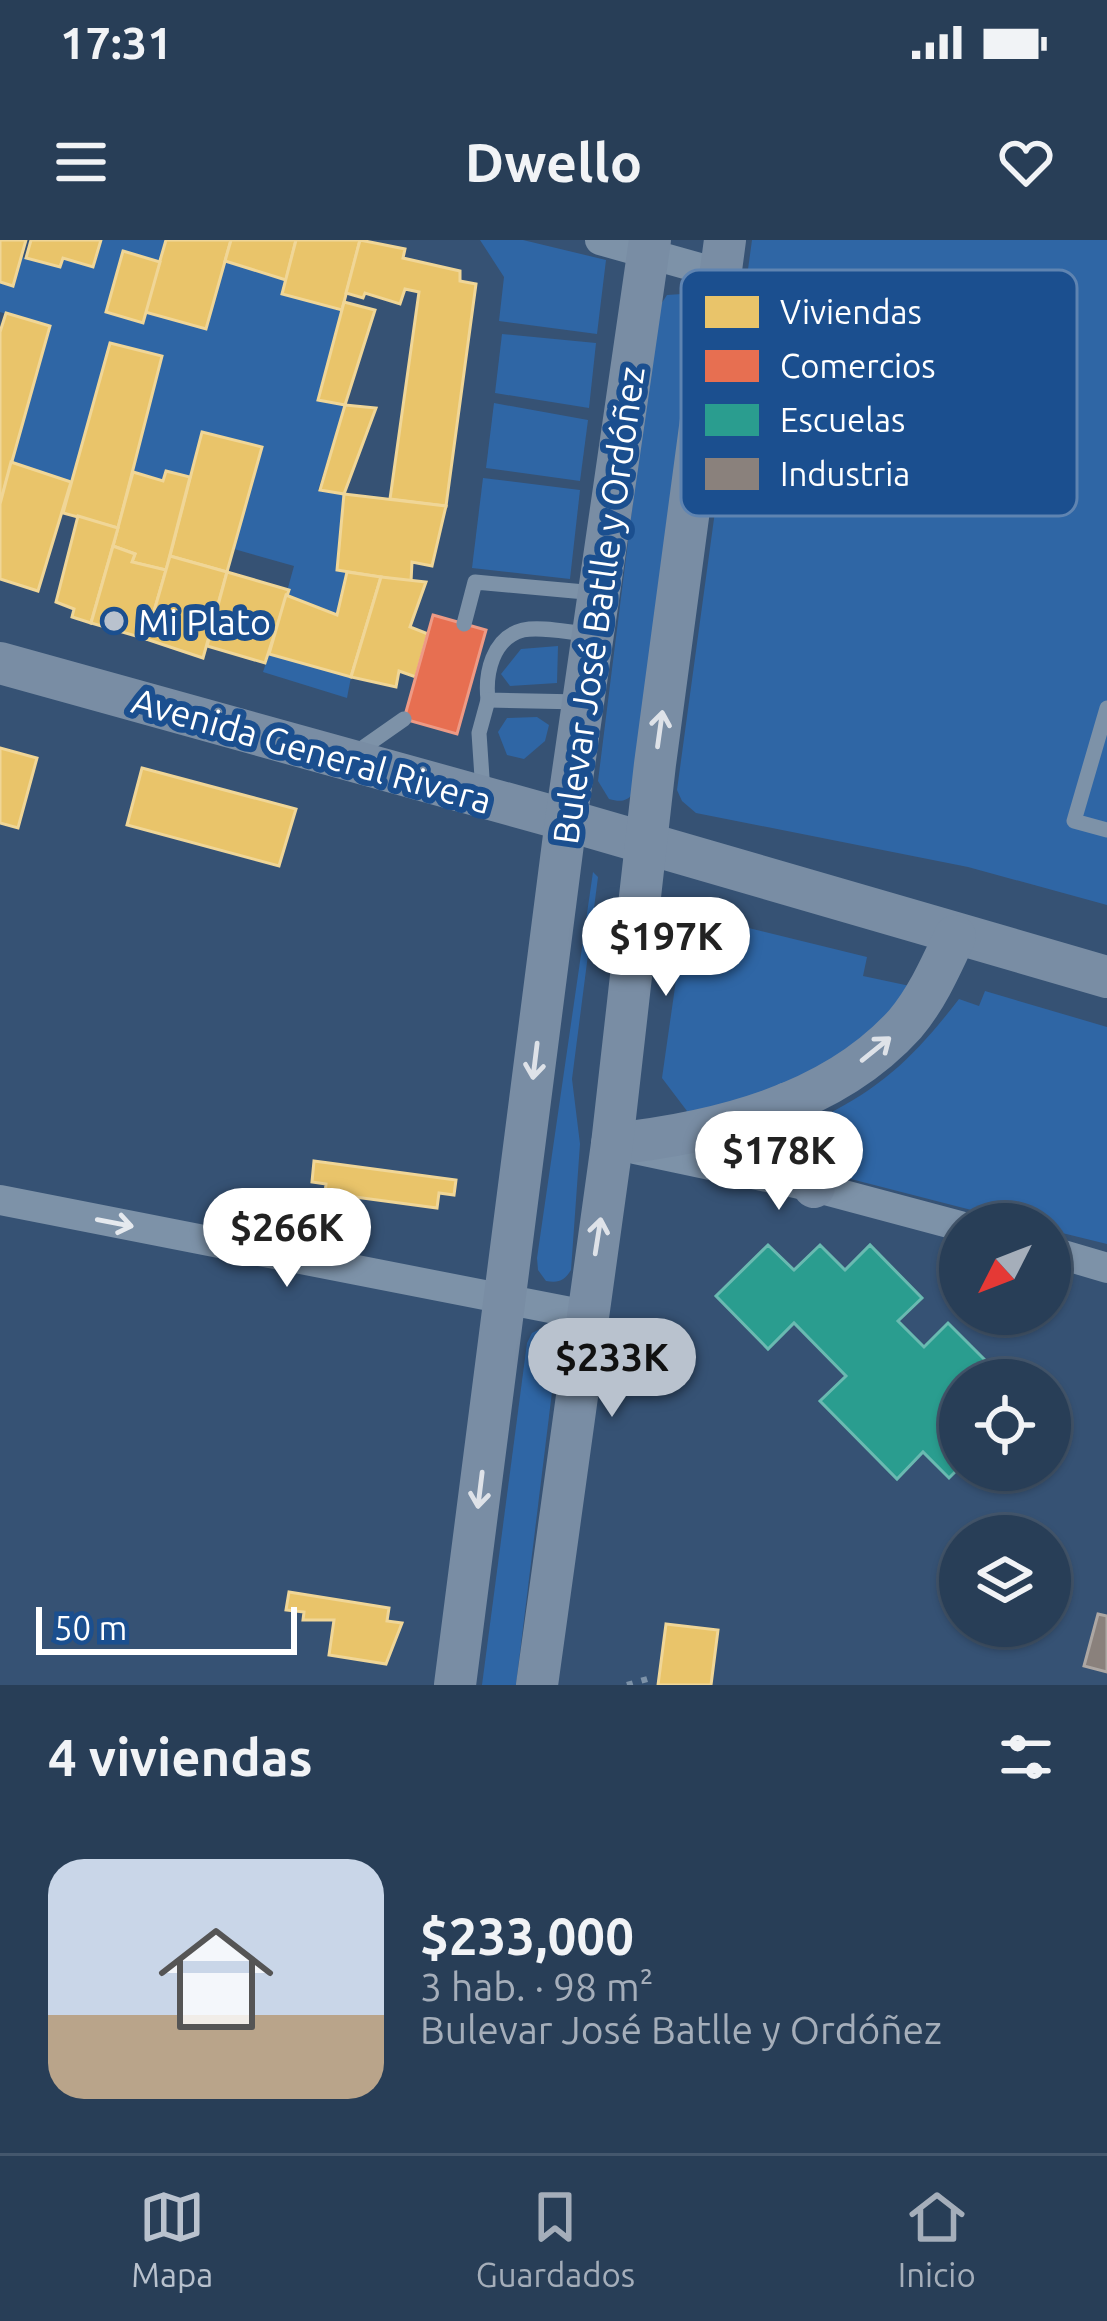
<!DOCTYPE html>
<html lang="es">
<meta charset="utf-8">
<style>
:root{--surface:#283e57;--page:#344961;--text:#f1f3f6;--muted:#a5aeba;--line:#44576d;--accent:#b9c2ce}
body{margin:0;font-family:Ubuntu,sans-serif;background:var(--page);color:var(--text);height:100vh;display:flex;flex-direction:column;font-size:45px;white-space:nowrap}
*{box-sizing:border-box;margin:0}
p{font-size:39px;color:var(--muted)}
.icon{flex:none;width:66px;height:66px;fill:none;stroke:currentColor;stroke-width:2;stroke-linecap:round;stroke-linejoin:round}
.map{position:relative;height:1445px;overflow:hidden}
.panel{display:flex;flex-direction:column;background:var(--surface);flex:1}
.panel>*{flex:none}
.needle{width:78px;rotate:228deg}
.controls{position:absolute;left:939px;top:963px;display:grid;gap:24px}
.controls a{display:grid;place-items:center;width:132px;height:132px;border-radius:50%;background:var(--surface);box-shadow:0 3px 9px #0004,0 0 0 3px var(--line);font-size:60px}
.scale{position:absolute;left:36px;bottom:30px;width:261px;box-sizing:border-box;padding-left:12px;border:6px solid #fff;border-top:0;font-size:33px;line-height:42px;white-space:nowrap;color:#fff;-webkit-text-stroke:9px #1b4f8f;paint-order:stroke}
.price{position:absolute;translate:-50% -102px;padding:0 27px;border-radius:42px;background:#fff;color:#222;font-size:39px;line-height:78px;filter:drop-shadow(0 3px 6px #0008)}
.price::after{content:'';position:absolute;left:50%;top:72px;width:36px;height:27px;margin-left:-18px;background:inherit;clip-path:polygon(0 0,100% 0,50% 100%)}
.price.selected{background:var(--accent);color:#111}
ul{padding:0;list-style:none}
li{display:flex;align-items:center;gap:36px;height:300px;padding:0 48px}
li span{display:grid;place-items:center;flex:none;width:336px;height:240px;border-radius:36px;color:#555}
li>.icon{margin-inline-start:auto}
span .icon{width:144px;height:144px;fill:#fffc;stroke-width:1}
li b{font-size:51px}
h2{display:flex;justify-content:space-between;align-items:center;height:144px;padding:0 48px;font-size:51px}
.status{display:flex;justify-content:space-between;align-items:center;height:84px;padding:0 60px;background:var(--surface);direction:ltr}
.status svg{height:33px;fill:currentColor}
header{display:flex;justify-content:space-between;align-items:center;height:156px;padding:0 48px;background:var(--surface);font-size:54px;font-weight:700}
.dock{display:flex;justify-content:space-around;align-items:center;height:168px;border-top:3px solid var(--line);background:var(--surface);font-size:33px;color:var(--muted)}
.dock a{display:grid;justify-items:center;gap:6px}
.dock .selected{color:var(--accent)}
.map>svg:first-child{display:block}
.green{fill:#2f66a5}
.homes{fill:#e9c46a;stroke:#f0d697;stroke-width:3}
.shops{fill:#e76f51;stroke:#ee9a85;stroke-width:3}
.schools{fill:#2a9d8f;stroke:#6abab1;stroke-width:3}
.industry{fill:#8a817c;stroke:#ada7a3;stroke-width:3}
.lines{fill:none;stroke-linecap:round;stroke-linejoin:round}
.path{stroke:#7d92a8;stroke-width:6;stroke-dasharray:6 9;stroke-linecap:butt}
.service{stroke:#7d92a8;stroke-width:15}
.minor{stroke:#7d92a8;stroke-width:30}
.secondary{stroke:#798da4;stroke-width:42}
.oneway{stroke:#dee2e8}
.oneway2{stroke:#e5e9ee}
.poi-dot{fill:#b9c2ce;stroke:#1b4f8f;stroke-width:4.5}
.labels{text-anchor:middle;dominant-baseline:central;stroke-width:12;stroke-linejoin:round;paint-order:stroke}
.street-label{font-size:36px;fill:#fff;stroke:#1b4f8f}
.poi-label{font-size:36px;fill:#fff;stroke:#1b4f8f;text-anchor:start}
.key{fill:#1b4f8f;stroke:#5f84b1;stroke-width:3}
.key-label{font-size:33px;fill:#fff}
</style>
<div class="status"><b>17:31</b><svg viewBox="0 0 49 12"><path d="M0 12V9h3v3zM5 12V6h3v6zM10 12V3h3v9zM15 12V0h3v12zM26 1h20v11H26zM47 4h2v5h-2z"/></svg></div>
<header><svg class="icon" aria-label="menu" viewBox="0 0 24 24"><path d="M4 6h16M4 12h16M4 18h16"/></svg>Dwello<svg class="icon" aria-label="heart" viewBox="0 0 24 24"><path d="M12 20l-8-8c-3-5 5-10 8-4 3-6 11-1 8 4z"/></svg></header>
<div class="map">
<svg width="1107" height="1445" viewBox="0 0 1107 1445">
<rect width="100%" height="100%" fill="#365274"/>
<!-- green -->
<g class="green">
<path d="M 101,0 L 166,0 L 160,22 L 123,12 L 106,72 L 145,72 L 206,89 L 225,21 L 286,40 L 283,54 L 342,70 L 318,159 L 345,165 L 318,250 L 344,254 L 337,329 L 347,332 L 337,375 L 286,355 L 294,326 L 234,309 L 262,207 L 204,192 L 190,237 L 167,231 L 163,241 L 133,232 L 161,116 L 110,104 L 71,242 L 11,222 L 50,87 L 0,72 L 0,42 L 13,46 L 22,17 L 60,27 L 63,18 L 93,27 Z"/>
<path d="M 480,0 L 523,0 L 606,20 L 597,94 L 499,81 L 504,37 Z"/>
<path d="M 752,0 L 1107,0 L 1107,665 L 968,627 L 696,573 L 682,561 L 677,550 Z"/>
<path d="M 682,54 L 695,67 L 634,553 C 626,562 620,562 609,559 L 598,541 L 657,70 L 667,55 Z"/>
<path d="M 502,94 L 596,103 L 589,168 L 495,153 Z"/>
<path d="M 494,163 L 588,180 L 580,241 L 486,228 Z"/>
<path d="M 483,238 L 580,250 L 570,339 L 472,328 Z"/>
<path d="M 558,406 L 557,443 L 510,446 L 501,434 L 521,409 Z"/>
<path d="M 269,414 L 351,437 L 347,458 L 263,432 Z"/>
<path d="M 537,477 L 549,485 L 545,501 L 524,519 L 507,515 L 498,492 L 507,478 Z"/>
<path d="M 593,632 L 598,637 L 572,839 L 580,904 L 571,1030 C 564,1041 559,1043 546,1041 L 538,1030 L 537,1018 Z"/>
<path d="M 712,679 L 867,717 L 863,736 L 910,746 C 857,826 766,854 678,879 L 687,871 L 662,838 L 682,698 L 693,686 L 709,689 Z"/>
<path d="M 985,751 L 1107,787 L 1107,1004 L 1050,990 L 1050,984 L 1026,984 L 847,938 L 824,931 L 807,907 L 833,893 L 824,876 C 885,846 918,812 959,759 L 979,766 Z"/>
<path d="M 540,1089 L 553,1093 L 558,1103 L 516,1445 L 482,1445 L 527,1103 L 532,1093 Z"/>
</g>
<!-- homes -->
<g class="homes">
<path d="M 0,0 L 26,0 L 13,46 L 0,42 Z"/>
<path d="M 31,0 L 101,0 L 93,27 L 63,18 L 60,27 L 26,18 Z"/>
<path d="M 166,0 L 231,0 L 206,89 L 145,72 Z"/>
<path d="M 231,0 L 296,0 L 286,40 L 225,21 Z"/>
<path d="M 296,0 L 360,0 L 342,70 L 282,54 Z"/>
<path d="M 360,0 L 405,9 L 403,18 L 460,31 L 460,41 L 476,44 L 446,266 L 390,259 L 419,52 L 405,49 L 400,64 L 365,53 L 363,58 L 346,53 Z"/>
<path d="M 123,11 L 160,22 L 143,83 L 106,72 Z"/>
<path d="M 344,62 L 375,70 L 345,165 L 318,160 Z"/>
<path d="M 6,73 L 50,86 L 0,264 L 0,92 Z"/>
<path d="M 110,103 L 162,116 L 118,288 L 63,273 Z"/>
<path d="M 345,165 L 376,168 L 344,254 L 320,250 Z"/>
<path d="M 202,192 L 262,207 L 227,332 L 170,316 Z"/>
<path d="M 11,222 L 71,242 L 38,351 L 0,339 L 0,264 Z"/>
<path d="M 166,231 L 190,237 L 166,330 L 132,322 L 135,314 L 113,306 L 133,232 L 163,241 Z"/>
<path d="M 344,254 L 446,266 L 432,326 L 412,322 L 411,342 L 337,330 Z"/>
<path d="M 78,276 L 118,288 L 91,383 L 72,377 L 74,369 L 56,362 Z"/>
<path d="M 113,306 L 135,314 L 132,322 L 166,330 L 146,399 L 91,383 Z"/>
<path d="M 170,316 L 227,332 L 203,418 L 146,399 Z"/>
<path d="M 227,332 L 289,350 L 265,423 L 207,406 Z"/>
<path d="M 347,332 L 381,337 L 351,437 L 269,414 L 286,355 L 337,375 Z"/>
<path d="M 381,337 L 426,342 L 410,387 L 428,394 L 416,437 L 399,431 L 396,447 L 351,437 Z"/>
<path d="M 0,508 L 37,518 L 18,588 L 0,583 Z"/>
<path d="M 142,528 L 296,569 L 279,626 L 127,585 Z"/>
<path d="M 314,921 L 456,940 L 454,955 L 439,953 L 437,968 L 325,953 L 326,944 L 312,942 Z"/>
<path d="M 289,1352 L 389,1368 L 387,1381 L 402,1383 L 386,1424 L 329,1415 L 334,1380 L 303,1380 L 304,1372 L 286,1370 Z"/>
<path d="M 666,1384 L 718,1390 L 711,1445 L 658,1445 Z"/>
</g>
<!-- shops -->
<path class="shops" d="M 433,375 L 486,390 L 457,494 L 404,479 Z"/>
<!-- schools -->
<path class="schools" d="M 768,1005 L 794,1030 L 820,1005 L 845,1030 L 870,1005 L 922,1058 L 898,1081 L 924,1107 L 948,1083 L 1005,1140 L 960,1140 L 960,1227 L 949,1238 L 923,1212 L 897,1239 L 820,1161 L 846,1136 L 794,1083 L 768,1109 L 716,1056 Z"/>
<!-- industry -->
<path class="industry" d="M 1098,1374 L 1107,1376 L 1107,1432 L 1084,1426 Z"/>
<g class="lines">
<!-- path -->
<path class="path" d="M 627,1445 L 654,1437"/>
<!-- service -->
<g class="service">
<path d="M 464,384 L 475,342 L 596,353"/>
<path d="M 581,462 L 488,460 C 485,434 492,398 523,390 C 542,386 571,393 590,394"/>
<path d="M 1107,468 L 1074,581 L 1107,590"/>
<path d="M 354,514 L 404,479"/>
<path d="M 483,552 L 479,493 L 488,460"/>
</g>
<!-- minor -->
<g class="minor">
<path d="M 600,0 L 721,34"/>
<path d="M 635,909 L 814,947 L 960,986"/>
<path d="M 0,960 L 586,1075"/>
<path d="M 1050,1011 L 1107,1028"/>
</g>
<!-- secondary -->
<g class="secondary">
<path d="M 0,423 L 566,580 L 1107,737"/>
<path d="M 788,863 C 788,898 796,918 814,947"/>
<path d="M 612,904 C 715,893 832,865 905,784 C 927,758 941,726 955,696"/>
<path d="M 455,1445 L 566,580 L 650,0"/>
<path d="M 537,1445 L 612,904 L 655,524 L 725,0"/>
</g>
</g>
<!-- one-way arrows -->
<defs><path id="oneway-shaft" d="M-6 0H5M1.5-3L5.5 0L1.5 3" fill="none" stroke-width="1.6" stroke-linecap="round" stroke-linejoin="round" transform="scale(3)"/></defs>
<g class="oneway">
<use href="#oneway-shaft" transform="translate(660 489) rotate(-82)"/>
<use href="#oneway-shaft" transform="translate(876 809) rotate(-39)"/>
<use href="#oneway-shaft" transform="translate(535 821) rotate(97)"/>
<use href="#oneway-shaft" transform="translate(598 996) rotate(-81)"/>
<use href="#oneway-shaft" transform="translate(480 1250) rotate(97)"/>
</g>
<use class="oneway2" href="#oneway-shaft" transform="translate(115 983) rotate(11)"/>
<!-- markers -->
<circle class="poi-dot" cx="114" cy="381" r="12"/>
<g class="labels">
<!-- street labels -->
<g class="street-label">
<text transform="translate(598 365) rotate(-82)">Bulevar José Batlle y Ordóñez</text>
<text transform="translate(312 510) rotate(16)">Avenida General Rivera</text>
</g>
<!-- poi labels -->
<g class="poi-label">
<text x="138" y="381">Mi Plato</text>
</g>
</g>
<!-- legend -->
<rect x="681" y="30" width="396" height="246" rx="18" class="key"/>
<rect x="705" y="56" width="54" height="32" fill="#e9c46a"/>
<rect x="705" y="110" width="54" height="32" fill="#e76f51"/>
<rect x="705" y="164" width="54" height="32" fill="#2a9d8f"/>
<rect x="705" y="218" width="54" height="32" fill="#8a817c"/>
<g class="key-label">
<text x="780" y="84">Viviendas</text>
<text x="780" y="138">Comercios</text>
<text x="780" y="192">Escuelas</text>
<text x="780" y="246">Industria</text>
</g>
</svg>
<div class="controls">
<a><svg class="needle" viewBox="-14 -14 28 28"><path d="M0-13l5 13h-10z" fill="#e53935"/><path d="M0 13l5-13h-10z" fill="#a5aeba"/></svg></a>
<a><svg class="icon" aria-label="locate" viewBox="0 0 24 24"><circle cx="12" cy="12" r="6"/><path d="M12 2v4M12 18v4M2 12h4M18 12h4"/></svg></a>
<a><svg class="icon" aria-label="layers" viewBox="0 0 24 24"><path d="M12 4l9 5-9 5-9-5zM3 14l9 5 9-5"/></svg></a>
</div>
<div class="scale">50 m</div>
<b class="price" style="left:666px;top:759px">$197K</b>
<b class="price" style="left:779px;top:973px">$178K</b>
<b class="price" style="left:287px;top:1050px">$266K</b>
<b class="price selected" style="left:612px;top:1180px">$233K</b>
</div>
<section class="panel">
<h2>4 viviendas<svg class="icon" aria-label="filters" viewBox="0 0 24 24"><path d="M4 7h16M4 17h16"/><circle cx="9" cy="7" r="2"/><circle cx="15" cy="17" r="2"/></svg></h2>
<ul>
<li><span style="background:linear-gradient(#c9d6e8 65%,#b9a48a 0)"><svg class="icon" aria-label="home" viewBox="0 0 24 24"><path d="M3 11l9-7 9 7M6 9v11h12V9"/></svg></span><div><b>$233,000</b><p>3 hab. · 98 m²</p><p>Bulevar José Batlle y Ordóñez</p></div></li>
</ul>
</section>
<nav class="dock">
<a class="selected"><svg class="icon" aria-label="map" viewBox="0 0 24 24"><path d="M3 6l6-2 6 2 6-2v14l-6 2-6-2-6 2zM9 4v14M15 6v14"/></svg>Mapa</a>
<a><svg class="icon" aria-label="saved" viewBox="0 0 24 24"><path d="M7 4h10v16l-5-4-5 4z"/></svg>Guardados</a>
<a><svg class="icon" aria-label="home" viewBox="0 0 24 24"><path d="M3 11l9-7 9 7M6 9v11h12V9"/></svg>Inicio</a>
</nav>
